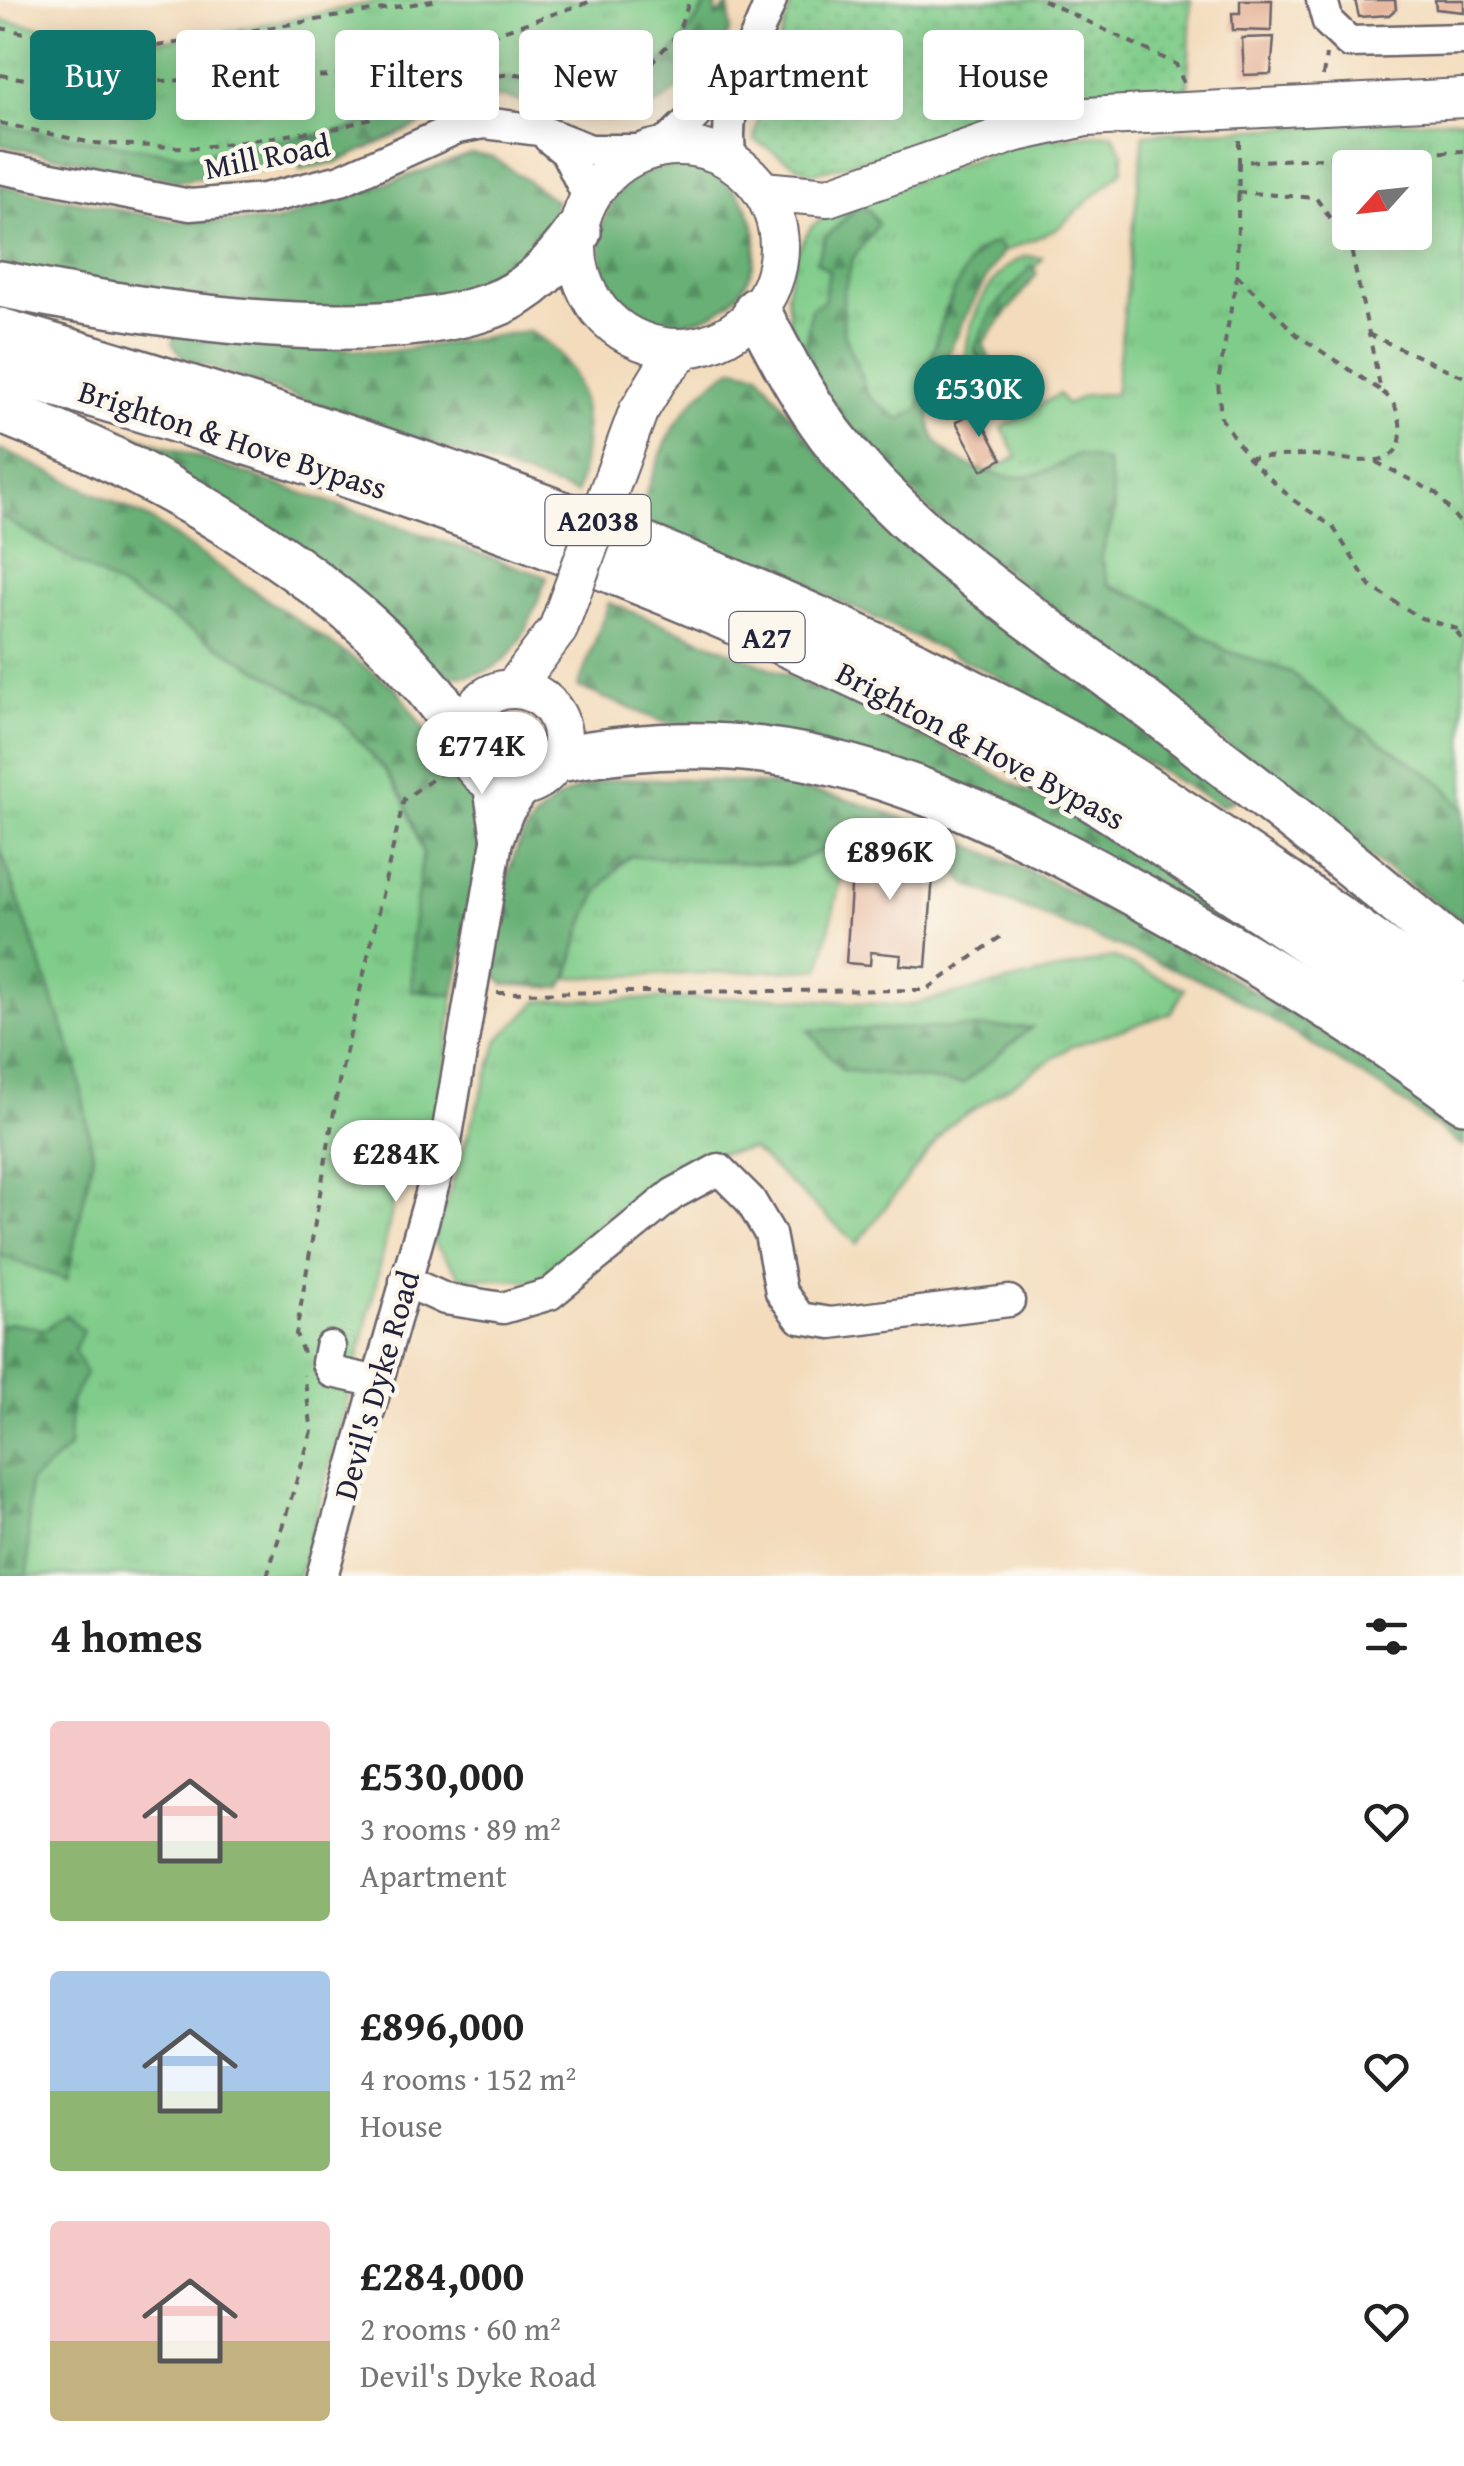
<!DOCTYPE html>
<meta charset="utf-8">
<style>
:root{--surface:#fff;--page:#f2f2f2;--text:#222;--muted:#767676;--accent:#0f766e}
body{margin:0;font-family:"Gentium Book Plus",serif;background:var(--page);color:var(--text);height:100vh;display:flex;flex-direction:column;font-size:38px;white-space:nowrap}
*{box-sizing:border-box;margin:0}
p{font-size:32px;color:var(--muted)}
.icon{flex:none;width:55px;height:55px;fill:none;stroke:currentColor;stroke-width:2;stroke-linecap:round;stroke-linejoin:round}
.map{position:relative;height:1576px;overflow:hidden}
.drawer{display:flex;flex-direction:column;background:var(--surface);flex:1}
.drawer>*{flex:none}
.top-card{position:absolute;left:30px;top:30px;width:1405px;height:90px;display:flex;gap:20px}
.needle{width:65px;rotate:243deg}
.tools{position:absolute;left:1332px;top:150px;display:grid;gap:20px}
.tools a{display:grid;place-items:center;width:100px;height:100px;border-radius:10px;background:var(--surface);box-shadow:0 5px 25px #0003;font-size:50px}
.price{position:absolute;translate:-50% -85px;padding:0 22px;border-radius:35px;background:#fff;color:#222;font-size:32px;line-height:65px;filter:drop-shadow(0 2px 5px #0008)}
.price::after{content:'';position:absolute;left:50%;top:60px;width:30px;height:22px;margin-left:-15px;background:inherit;clip-path:polygon(0 0,100% 0,50% 100%)}
.price.on{background:var(--accent);color:#fff}
ul{padding:0;list-style:none}
li{display:flex;align-items:center;gap:30px;height:250px;padding:0 50px}
li span{display:grid;place-items:center;flex:none;width:280px;height:200px;border-radius:10px;color:#555}
li>.icon{margin-inline-start:auto}
span .icon{width:120px;height:120px;fill:#fffc;stroke-width:1}
li b{font-size:42px}
h2{display:flex;justify-content:space-between;align-items:center;height:120px;padding:0 50px;font-size:42px}
.tag{padding:0 35px;border-radius:10px;background:var(--surface);box-shadow:0 5px 25px #0003;font-size:35px;line-height:90px}
.tag.on{background:var(--accent);color:#fff}
.map>svg:first-child{display:block}
.grass{fill:url(#grass-tufts);stroke:#517762;stroke-width:2.5;fill-rule:evenodd}
.forest{fill:url(#forest-firs);stroke:#456958;stroke-width:2.5}
.park{fill:url(#park-dots);stroke:#517762;stroke-width:2.5}
.building{fill:#e3ab90}
.lines{fill:none;stroke-linecap:round;stroke-linejoin:round}
.minor-casing{stroke:#6b6368;stroke-width:35}
.major-casing{stroke:#6b6368;stroke-width:42}
.highway-casing{stroke:#6b6368;stroke-width:50}
.path{stroke:#6b6368;stroke-width:4;stroke-dasharray:8 8;stroke-linecap:butt}
.minor{stroke:#fff;stroke-width:30}
.major{stroke:#fff;stroke-width:38}
.highway{stroke:#fff;stroke-width:45}
.major-bridge-casing{stroke:#6b6368;stroke-width:42;stroke-linecap:butt}
.major-bridge{stroke:#fff;stroke-width:38}
.labels{text-anchor:middle;dominant-baseline:central;stroke-width:9;stroke-linejoin:round;paint-order:stroke}
.shield{fill:#fbf7ec;stroke:#636270;stroke-width:2.5}
.shield-label{font-size:30px;font-weight:bold;fill:#22223b}
.street-label{font-size:32px;fill:#22223b;stroke:#fbf7ec}
</style>
<div class="map">
<svg width="1464" height="1576" viewBox="0 0 1464 1576">
<defs>
<pattern id="grass-tufts" width="24" height="20" patternUnits="userSpaceOnUse" patternTransform="scale(2.5)"><rect width="24" height="20" fill="#80cc8a"/><path d="M3 7l-1-3M5 7V3M7 7l1-3M15 17l-1-3M17 17v-4M19 17l1-3" fill="none" stroke="#6eaf78"/></pattern>
<pattern id="forest-firs" width="22" height="20" patternUnits="userSpaceOnUse" patternTransform="scale(2.5)"><rect width="22" height="20" fill="#68b076"/><path d="M5 1l3.5 6h-7zM16 11l3.5 6h-7z" fill="#558f62"/></pattern>
<pattern id="park-dots" width="8" height="8" patternUnits="userSpaceOnUse" patternTransform="scale(2.5)"><rect width="8" height="8" fill="#80cc8a"/><path d="M2 2h.1M6 6h.1" fill="none" stroke="#6eaf78" stroke-width="1.8" stroke-linecap="round"/></pattern>
</defs>
<rect width="100%" height="100%" fill="#fbf7ec"/>
<filter id="ink" filterUnits="userSpaceOnUse"><feTurbulence type="fractalNoise" baseFrequency=".01" numOctaves="2"/><feDisplacementMap in="SourceGraphic" scale="20" xChannelSelector="R" yChannelSelector="G"/><feConvolveMatrix kernelMatrix="1 2 1 2 8 2 1 2 1" color-interpolation-filters="sRGB"/></filter>
<filter id="wash" filterUnits="userSpaceOnUse"><feTurbulence type="fractalNoise" baseFrequency=".0048" numOctaves="4" result="noise"/><feDisplacementMap in="SourceGraphic" scale="40" xChannelSelector="R" yChannelSelector="G"/><feGaussianBlur stdDeviation="2.25" result="paint"/><feColorMatrix in="noise" values="0 0 0 0 0 0 0 0 0 0 0 0 0 0 0 0 0 1.4 0 .05"/><feComposite in="paint" operator="in"/></filter>
<g filter="url(#wash)">
<rect width="100%" height="100%" fill="#f3dbbb"/>
<!-- grass -->
<g class="grass">
<path d="M 386,0 L 709,0 L 681,44 L 618,104 L 508,78 L 458,85 L 348,130 L 188,156 L 0,126 L 0,20 L 133,43 L 200,37 Z"/>
<path d="M 1464,119 L 1464,811 L 1445,787 L 1349,720 L 1291,672 L 1227,651 L 1151,602 L 1109,585 L 1101,557 L 1115,511 L 1077,454 C 1045,475 1025,485 988,472 L 1017,457 L 1002,428 L 1059,394 L 1066,405 L 1085,395 L 1115,394 L 1144,134 ZM 1350,168 L 1415,168 L 1415,232 L 1350,232 Z"/>
<path d="M 1112,133 L 1123,153 L 1122,171 L 1056,230 L 1003,252 L 998,243 L 974,253 L 944,312 L 919,410 L 900,420 L 868,396 L 843,330 L 843,295 L 853,258 L 878,224 L 869,210 L 856,208 L 826,237 L 816,261 L 829,270 L 815,376 L 791,340 L 787,293 L 795,256 L 811,227 L 834,210 L 1030,139 Z"/>
<path d="M 1027,256 L 1042,258 L 974,351 L 981,364 L 969,371 C 957,336 990,266 1027,256 Z"/>
<path d="M 0,516 L 339,718 L 384,769 L 404,799 L 423,852 L 412,936 L 412,991 L 454,995 C 446,1048 444,1110 422,1159 L 416,1160 L 404,1148 C 378,1293 339,1434 299,1576 L 0,1576 L 0,1185 L 77,1067 L 0,848 Z"/>
<path d="M 850,839 L 820,969 L 569,978 C 580,928 590,890 630,856 L 787,865 Z"/>
<path d="M 1113,957 L 1185,989 L 1171,1013 L 1070,1047 L 948,1126 L 857,1244 L 752,1149 L 699,1156 L 608,1217 L 537,1281 L 461,1277 L 433,1242 L 499,1039 L 539,1001 L 774,997 L 905,1006 Z"/>
</g>
<!-- forest -->
<g class="forest">
<path d="M 709,0 L 716,0 L 716,17 L 729,5 L 730,30 L 713,63 L 660,103 L 623,120 L 581,119 L 503,97 L 466,104 L 337,162 L 300,170 L 297,158 L 264,169 L 178,181 L 0,145 L 0,126 L 188,156 L 348,130 L 458,85 L 508,78 L 618,104 L 681,44 Z"/>
<path d="M 471,154 L 493,157 L 556,201 L 536,269 L 459,301 L 323,313 L 0,269 L 0,185 L 174,221 L 275,222 Z"/>
<circle cx="678" cy="244" r="78"/>
<path d="M 857,207 L 869,210 L 878,224 L 853,258 L 843,295 L 843,330 L 868,396 L 900,420 L 919,409 C 927,372 956,244 998,243 L 1003,252 C 980,283 928,384 930,422 C 932,450 962,464 984,471 C 1024,484 1043,476 1077,454 L 1107,462 L 1115,511 L 1101,557 L 1109,585 L 1151,602 L 1227,651 L 1291,672 L 1349,720 L 1442,783 L 1464,811 L 1464,922 L 1382,866 L 936,517 L 840,417 L 815,376 L 806,341 L 811,308 L 824,301 L 829,271 L 816,261 L 826,237 Z"/>
<path d="M 1032,266 L 1037,274 L 983,343 L 994,370 L 986,373 L 975,346 L 992,310 Z"/>
<path d="M 529,331 C 592,363 593,434 576,494 L 184,358 L 172,343 L 175,334 L 385,352 Z"/>
<path d="M 734,368 L 759,373 L 824,460 L 1233,801 L 1221,806 L 985,670 L 805,585 L 637,520 C 660,456 672,404 734,368 Z"/>
<path d="M 113,428 L 547,577 C 526,632 510,689 438,673 L 103,447 Z"/>
<path d="M 0,449 L 148,518 L 396,688 L 488,824 L 454,995 L 412,991 L 412,936 L 423,852 L 404,799 L 384,769 L 339,718 L 0,516 Z"/>
<path d="M 609,603 C 745,656 882,712 1010,782 C 1130,848 1246,920 1360,996 L 1226,930 L 698,725 L 666,723 L 578,687 Z"/>
<path d="M 681,779 C 716,781 753,782 787,787 C 856,797 926,826 990,854 C 1157,927 1315,1024 1464,1128 L 1464,1147 L 1390,1093 L 1220,988 L 965,884 L 936,848 L 850,839 L 787,865 L 630,856 C 602,880 587,908 577,943 C 572,959 572,974 561,988 L 504,984 L 494,973 C 504,894 502,808 595,783 C 621,776 654,780 681,779 Z"/>
<path d="M 0,848 L 77,1067 L 93,1154 L 67,1280 L 0,1255 Z"/>
<path d="M 1032,1027 L 963,1084 L 842,1070 L 808,1030 Z"/>
<path d="M 66,1315 L 83,1331 L 74,1350 L 86,1374 L 71,1401 L 69,1448 L 29,1483 L 28,1576 L 0,1576 L 0,1327 L 9,1323 L 45,1329 Z"/>
</g>
<!-- park -->
<path class="park" d="M 793,0 L 1191,0 L 1188,89 L 995,125 L 811,174 L 754,140 L 765,84 Z"/>
<g id="blocks">
<!-- building -->
<g class="building">
<path d="M 1240,0 L 1272,0 L 1271,31 L 1233,30 L 1232,13 L 1240,13 Z"/>
<path d="M 1355,0 L 1395,0 L 1396,9 L 1389,15 L 1359,17 Z"/>
<path d="M 1435,0 L 1464,0 L 1464,12 L 1436,9 Z"/>
<path d="M 1274,37 L 1271,74 L 1244,75 L 1242,38 Z"/>
<path d="M 976,411 L 1002,459 L 982,470 L 956,422 Z"/>
<path d="M 854,843 L 935,849 L 926,967 L 900,965 L 901,955 L 871,952 L 870,965 L 846,963 Z"/>
</g>
</g>
</g>
<g filter="url(#ink)">
<use href="#blocks" fill-opacity="0" stroke="#6b6368" stroke-width="2.5"/>
<g class="lines">
<defs>
<g id="minor">
<path d="M 1322,0 L 1328,22 L 1349,42 L 1464,39"/>
<path d="M 549,138 L 566,152 L 589,199"/>
<path d="M 662,147 L 736,76"/>
<path d="M 731,160 C 721,101 750,54 771,0"/>
<path d="M 0,168 L 190,205 L 264,199 L 341,180 L 457,128 L 484,123 L 539,130 L 590,150 L 648,150"/>
<path d="M 488,780 L 497,838"/>
<path d="M 405,1281 L 445,1299 L 503,1308 L 550,1294 L 673,1194 L 719,1169 L 750,1200 L 770,1234 L 781,1292 L 800,1318 L 831,1323 L 1009,1301"/>
<path d="M 330,1347 L 327,1363 L 332,1372 L 378,1382"/>
<path d="M 322,1576 L 446,1141 L 497,841 L 508,812 L 527,785"/>
</g>
<g id="major">
<circle cx="678" cy="247" r="101"/>
<path d="M 763,191 L 828,197 L 1013,133 L 1086,117 L 1464,98"/>
<path d="M 638,412 L 661,374 L 685,348"/>
<path d="M 513,689 L 558,629"/>
<circle cx="513" cy="738" r="49"/>
</g>
<g id="highway">
<path d="M 0,284 C 131,311 366,351 493,305 C 531,291 555,263 578,232"/>
<path d="M 757,310 C 779,353 801,395 830,434 C 913,543 1038,621 1145,703 C 1253,786 1361,870 1464,959"/>
<path d="M 0,331 C 370,439 741,562 1079,749 C 1143,785 1203,827 1264,868 C 1332,914 1400,960 1464,1010"/>
<path d="M 0,367 C 362,471 727,595 1058,778 C 1117,811 1173,851 1230,889 C 1310,942 1388,994 1464,1053"/>
<path d="M 0,410 C 157,472 376,592 464,739"/>
<path d="M 558,759 C 627,747 692,741 762,750 C 900,767 1029,835 1149,901 C 1258,961 1364,1025 1464,1100"/>
</g>
</defs>
<!-- minor casing -->
<use href="#minor" class="minor-casing"/>
<!-- major casing -->
<use href="#major" class="major-casing"/>
<!-- highway casing -->
<use href="#highway" class="highway-casing"/>
<!-- path -->
<g class="path">
<path d="M 1043,0 L 1176,64 L 1184,84"/>
<path d="M 0,28 L 121,52 L 438,0"/>
<path d="M 0,75 L 56,84 L 333,76 L 446,50 L 595,0"/>
<path d="M 1323,76 L 1326,55"/>
<path d="M 0,123 L 92,143 L 195,148 L 338,128 L 401,109 L 468,78 L 517,74 L 608,89 L 648,66 L 677,35 L 690,0"/>
<path d="M 1239,140 L 1239,162 L 1464,151"/>
<path d="M 1239,162 L 1237,275 L 1218,382 L 1221,418 L 1248,458 L 1293,500 L 1333,527 L 1371,587 L 1421,618 L 1464,631"/>
<path d="M 1237,192 L 1316,198 L 1351,249 L 1381,391 C 1392,398 1398,410 1400,423 C 1409,480 1342,456 1311,455 C 1290,455 1269,457 1248,458"/>
<path d="M 1237,275 L 1297,335 L 1380,390"/>
<path d="M 1368,334 L 1464,377"/>
<path d="M 1376,462 L 1436,493 L 1464,528"/>
<path d="M 1457,632 L 1464,643"/>
<path d="M 497,993 L 926,990 L 1000,937"/>
<path d="M 303,1353 L 296,1334 L 339,1082 L 404,799 L 449,768"/>
<path d="M 267,1576 L 312,1431 L 304,1375"/>
</g>
<!-- minor -->
<use href="#minor" class="minor"/>
<!-- major -->
<use href="#major" class="major"/>
<!-- highway -->
<use href="#highway" class="highway"/>
<defs>
<path id="major-bridge" d="M 558,629 L 638,412"/>
</defs>
<!-- major-bridge casing -->
<use href="#major-bridge" class="major-bridge-casing"/>
<!-- major-bridge -->
<use href="#major-bridge" class="major-bridge"/>
</g>
</g>
<g class="labels">
<!-- shield labels -->
<g class="shield">
<rect x="545.5" y="495" width="105" height="50" rx="8"/>
<rect x="729.5" y="612" width="75" height="50" rx="8"/>
</g>
<g class="shield-label">
<text x="598" y="520">A2038</text>
<text x="767" y="637">A27</text>
</g>
<!-- street labels -->
<g class="street-label">
<text transform="translate(267 156) rotate(-11)">Mill Road</text>
<text transform="translate(233 439) rotate(18)">Brighton &amp; Hove Bypass</text>
<text transform="translate(981 745) rotate(28)">Brighton &amp; Hove Bypass</text>
<text transform="translate(376 1385) rotate(-74)">Devil's Dyke Road</text>
</g>
</g>
</svg>
<div class="tools">
<a><svg class="needle" viewBox="-14 -14 28 28"><path d="M0-13l5 13h-10z" fill="#e53935"/><path d="M0 13l5-13h-10z" fill="#767676"/></svg></a>
</div>
<b class="price on" style="left:979px;top:440px">£530K</b>
<b class="price" style="left:482px;top:797px">£774K</b>
<b class="price" style="left:890px;top:903px">£896K</b>
<b class="price" style="left:396px;top:1205px">£284K</b>
<div class="top-card">
<a class="tag on">Buy</a>
<a class="tag">Rent</a>
<a class="tag">Filters</a>
<a class="tag">New</a>
<a class="tag">Apartment</a>
<a class="tag">House</a>
</div>
</div>
<section class="drawer">
<h2>4 homes<svg class="icon" aria-label="filters" viewBox="0 0 24 24"><path d="M4 7h16M4 17h16"/><circle cx="9" cy="7" r="2"/><circle cx="15" cy="17" r="2"/></svg></h2>
<ul>
<li><span style="background:linear-gradient(#f6c9c9 60%,#8fb573 0)"><svg class="icon" aria-label="home" viewBox="0 0 24 24"><path d="M3 11l9-7 9 7M6 9v11h12V9"/></svg></span><div><b>£530,000</b><p>3 rooms · 89 m²</p><p>Apartment</p></div><svg class="icon" aria-label="heart" viewBox="0 0 24 24"><path d="M12 20l-8-8c-3-5 5-10 8-4 3-6 11-1 8 4z"/></svg></li>
<li><span style="background:linear-gradient(#a9c7e8 60%,#8fb573 0)"><svg class="icon" aria-label="home" viewBox="0 0 24 24"><path d="M3 11l9-7 9 7M6 9v11h12V9"/></svg></span><div><b>£896,000</b><p>4 rooms · 152 m²</p><p>House</p></div><svg class="icon" aria-label="heart" viewBox="0 0 24 24"><path d="M12 20l-8-8c-3-5 5-10 8-4 3-6 11-1 8 4z"/></svg></li>
<li><span style="background:linear-gradient(#f6c9c9 60%,#c2b280 0)"><svg class="icon" aria-label="home" viewBox="0 0 24 24"><path d="M3 11l9-7 9 7M6 9v11h12V9"/></svg></span><div><b>£284,000</b><p>2 rooms · 60 m²</p><p>Devil's Dyke Road</p></div><svg class="icon" aria-label="heart" viewBox="0 0 24 24"><path d="M12 20l-8-8c-3-5 5-10 8-4 3-6 11-1 8 4z"/></svg></li>
</ul>
</section>
